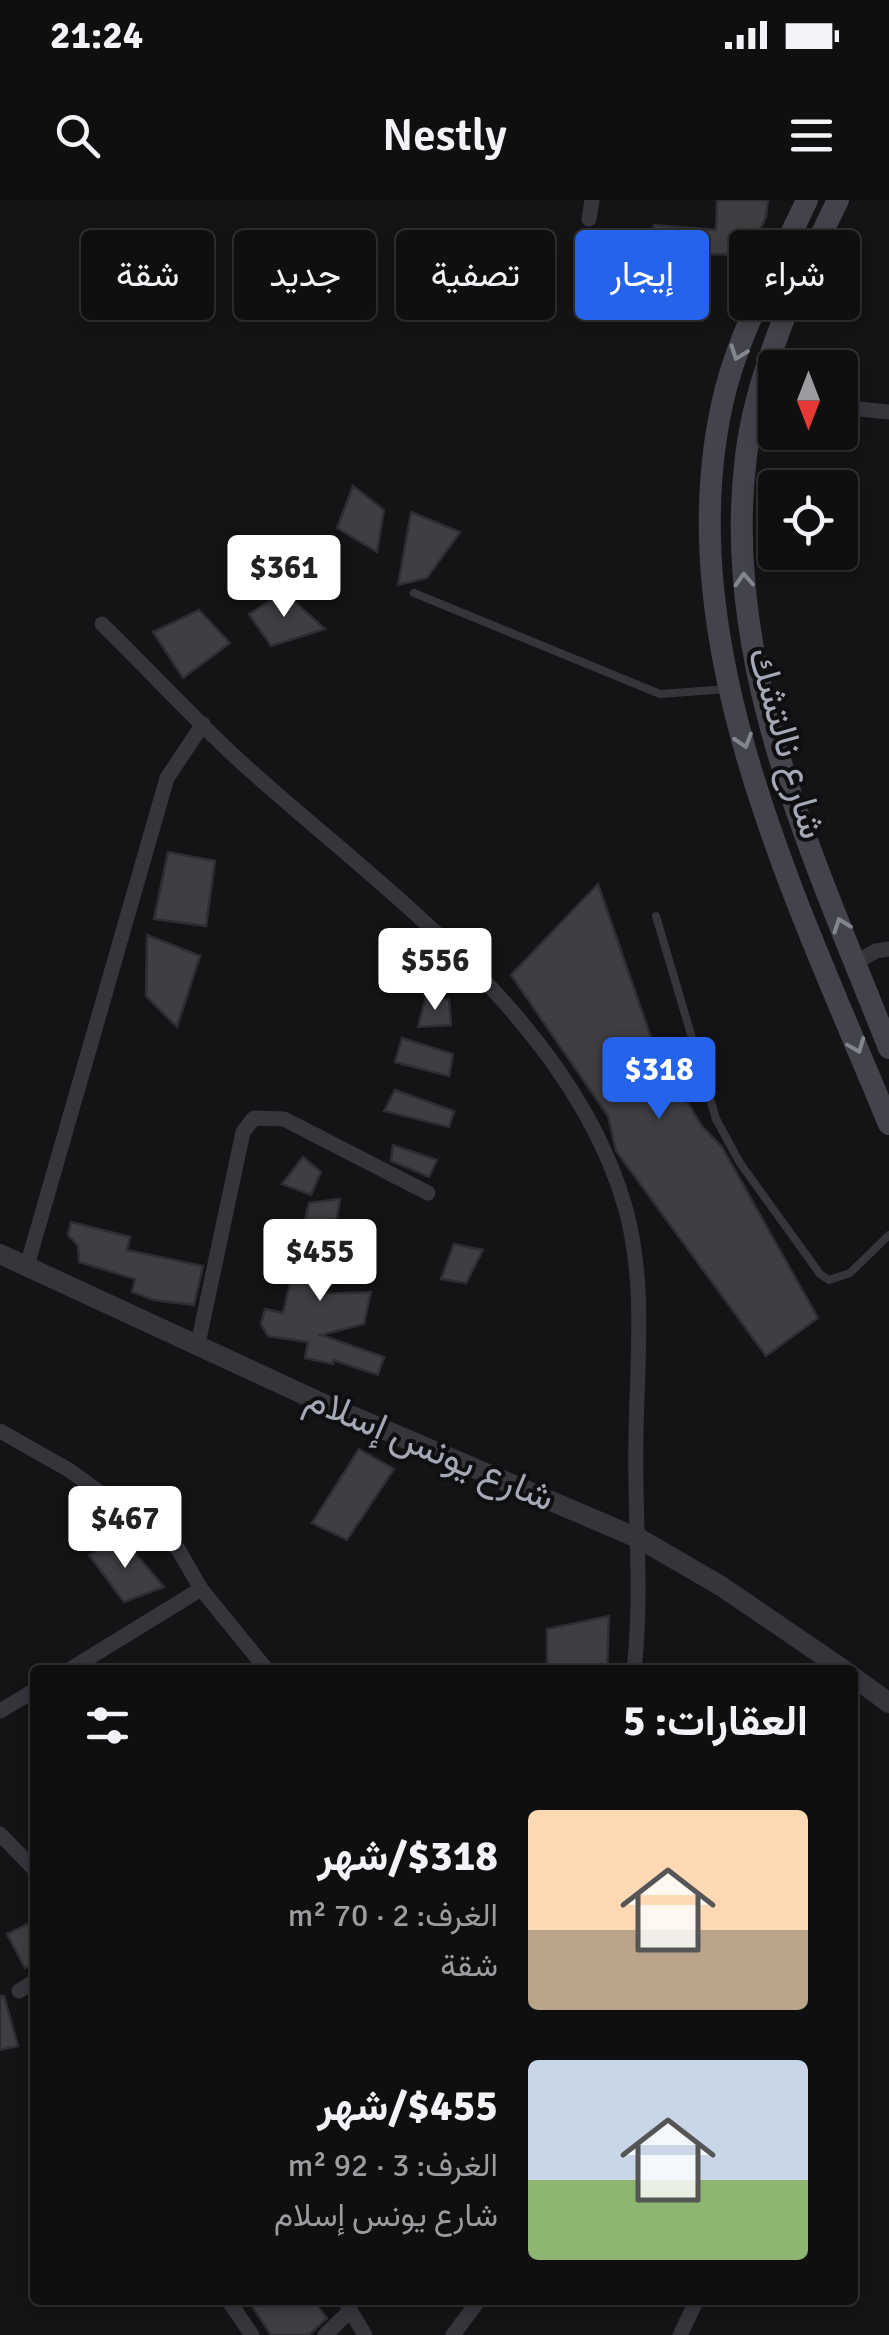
<!DOCTYPE html>
<html lang="ar">
<meta charset="utf-8">
<style>
:root{--surface:#0f0f10;--page:#1d1d1e;--text:#f1f3f6;--muted:#9b9c9f;--line:#2f2f30;--accent:#2563eb}
body{margin:0;font-family:Signika,Vazirmatn,sans-serif;background:var(--page);color:var(--text);direction:rtl;height:100vh;display:flex;flex-direction:column;font-size:38px;white-space:nowrap}
*{box-sizing:border-box;margin:0}
p{font-size:32px;color:var(--muted)}
.icon{flex:none;width:55px;height:55px;fill:none;stroke:currentColor;stroke-width:2;stroke-linecap:round;stroke-linejoin:round}
.map{position:relative;flex:1;overflow:hidden;direction:ltr}
.details{position:absolute;left:30px;top:1465px;width:828px;height:640px;display:flex;flex-direction:column;background:var(--surface);border-radius:10px;box-shadow:0 5px 15px #0003,0 0 0 2px var(--line);direction:rtl}
.details>*{flex:none}
.hud{position:absolute;left:30px;top:30px;width:830px;height:90px;direction:rtl;display:flex;gap:20px}
.needle{width:65px;rotate:180deg}
.buttons{position:absolute;left:758px;top:150px;display:grid;gap:20px}
.buttons a{display:grid;place-items:center;width:100px;height:100px;border-radius:10px;background:var(--surface);box-shadow:0 5px 15px #0003,0 0 0 2px var(--line);font-size:50px}
.price{position:absolute;translate:-50% -85px;padding:0 22px;border-radius:10px;background:#fff;color:#222;font-size:32px;line-height:65px;filter:drop-shadow(0 2px 5px #0008)}
.price::after{content:'';position:absolute;left:50%;top:60px;width:30px;height:22px;margin-left:-15px;background:inherit;clip-path:polygon(0 0,100% 0,50% 100%)}
.price.active{background:var(--accent);color:#fff}
ul{padding:0;list-style:none}
li{display:flex;align-items:center;gap:30px;height:250px;padding:0 50px}
li span{display:grid;place-items:center;flex:none;width:280px;height:200px;border-radius:10px;color:#555}
li>.icon{margin-inline-start:auto}
span .icon{width:120px;height:120px;fill:#fffc;stroke-width:1}
li b{font-size:42px}
h2{display:flex;justify-content:space-between;align-items:center;height:120px;padding:0 50px;font-size:42px}
.pill{padding:0 35px;border-radius:10px;background:var(--surface);box-shadow:0 5px 15px #0003,0 0 0 2px var(--line);font-size:35px;line-height:90px}
.pill.active{background:var(--accent);color:#fff}
.status{display:flex;justify-content:space-between;align-items:center;height:70px;padding:0 50px;background:var(--surface);direction:ltr}
.status svg{height:28px;fill:currentColor}
header{display:flex;justify-content:space-between;align-items:center;height:130px;padding:0 50px;background:var(--surface);font-size:45px;font-weight:600}
.map>svg:first-child{display:block}
.building{fill:#3e3e43;stroke:#2e2e32;stroke-width:2.5}
.lines{fill:none;stroke-linecap:round;stroke-linejoin:round}
.service{stroke:#35353b;stroke-width:8}
.minor{stroke:#35353b;stroke-width:15}
.tertiary{stroke:#35353b;stroke-width:20}
.secondary{stroke:#43444b;stroke-width:22}
.oneway{stroke:#838691}
.labels{text-anchor:middle;dominant-baseline:central;stroke-width:8;stroke-linejoin:round;paint-order:stroke}
.street-label{font-size:38px;fill:#a5a9b6;stroke:#0f0f11}
</style>
<div class="status"><b>21:24</b><svg viewBox="0 0 49 12"><path d="M0 12V9h3v3zM5 12V6h3v6zM10 12V3h3v9zM15 12V0h3v12zM26 1h20v11H26zM47 4h2v5h-2z"/></svg></div>
<header><svg class="icon" aria-label="menu" viewBox="0 0 24 24"><path d="M4 6h16M4 12h16M4 18h16"/></svg>Nestly<svg class="icon" aria-label="search" viewBox="0 0 24 24"><circle cx="10" cy="10" r="6"/><path d="M15 15l6 6"/></svg></header>
<div class="map">
<svg width="889" height="2135" viewBox="0 0 889 2135">
<rect width="100%" height="100%" fill="#141416"/>
<!-- building -->
<g class="building">
<path d="M 717,0 L 768,0 L 766,17 L 748,55 L 649,53 L 654,25 L 716,30 Z"/>
<path d="M 353,286 L 384,310 L 377,352 L 337,328 Z"/>
<path d="M 411,312 L 460,332 L 427,378 L 398,385 Z"/>
<path d="M 284,392 L 325,429 L 271,446 L 249,414 Z"/>
<path d="M 199,410 L 230,443 L 183,478 L 153,432 Z"/>
<path d="M 168,652 L 215,661 L 206,726 L 154,719 Z"/>
<path d="M 598,684 L 666,881 L 674,879 L 701,925 L 722,947 L 818,1118 L 766,1156 L 616,951 L 608,916 L 511,775 Z"/>
<path d="M 147,735 L 200,756 L 177,827 L 146,796 Z"/>
<path d="M 426,797 L 449,800 L 451,825 L 418,827 Z"/>
<path d="M 402,838 L 453,854 L 449,876 L 395,862 Z"/>
<path d="M 395,890 L 454,911 L 449,927 L 384,911 Z"/>
<path d="M 393,945 L 437,960 L 429,977 L 391,961 Z"/>
<path d="M 303,957 L 321,972 L 311,995 L 282,984 Z"/>
<path d="M 340,999 L 336,1025 L 324,1023 L 323,1033 L 311,1031 L 324,1094 L 371,1092 L 364,1124 L 321,1135 L 384,1157 L 378,1175 L 333,1160 L 333,1164 L 305,1158 L 308,1142 L 268,1136 L 261,1124 L 265,1109 L 283,1113 L 309,1003 Z"/>
<path d="M 71,1022 L 130,1037 L 127,1050 L 203,1066 L 194,1105 L 154,1100 L 132,1092 L 135,1079 L 79,1062 L 78,1046 L 68,1035 Z"/>
<path d="M 454,1044 L 483,1050 L 466,1083 L 441,1079 Z"/>
<path d="M 359,1249 L 394,1269 L 347,1340 L 312,1323 Z"/>
<path d="M 122,1338 L 164,1387 L 124,1402 L 89,1355 Z"/>
<path d="M 609,1416 L 607,1470 L 547,1470 L 547,1429 Z"/>
<path d="M 28,1724 L 35,1738 L 35,1763 L 25,1768 L 7,1734 Z"/>
<path d="M 0,1796 L 4,1796 L 18,1846 L 0,1850 Z"/>
<path d="M 248,2100 L 313,2100 L 327,2118 L 309,2135 L 271,2135 Z"/>
</g>
<g class="lines">
<!-- service -->
<g class="service">
<path d="M 414,393 L 660,494 L 728,489"/>
<path d="M 656,716 L 716,919 L 740,963 L 820,1074 L 829,1080 L 850,1073 L 889,1035"/>
</g>
<!-- minor -->
<g class="minor">
<path d="M 589,19 L 592,0"/>
<path d="M 840,207 L 889,212"/>
<path d="M 102,424 C 149,470 194,519 242,563 C 381,689 573,819 626,1010 C 646,1084 637,1161 636,1236 C 634,1315 643,1391 634,1470"/>
<path d="M 855,763 L 876,751 L 889,749"/>
<path d="M 27,1066 L 167,578 L 203,524"/>
<path d="M 198,1144 L 243,932 L 254,918 L 284,919 L 428,993"/>
<path d="M 0,1231 L 69,1270 L 178,1349 L 201,1389 L 267,1470"/>
<path d="M 69,1470 L 201,1389"/>
<path d="M 0,1511 L 35,1490"/>
<path d="M 0,1634 L 35,1670"/>
<path d="M 19,1791 L 35,1781"/>
<path d="M 228,2100 L 252,2135"/>
<path d="M 344,2100 L 365,2135"/>
<path d="M 325,2135 L 350,2111"/>
<path d="M 453,2135 L 479,2100"/>
<path d="M 680,2135 L 697,2100"/>
</g>
<!-- tertiary -->
<g class="tertiary">
<path d="M 0,1054 L 324,1204 L 640,1339 L 721,1386 L 844,1470"/>
<path d="M 852,1476 L 889,1503"/>
</g>
<!-- secondary -->
<g class="secondary">
<path d="M 807,0 C 779,61 743,123 726,188 C 663,435 797,700 889,924"/>
<path d="M 838,0 C 799,80 757,167 746,256 C 720,464 815,660 889,848"/>
</g>
</g>
<!-- one-way arrows -->
<defs><path id="oneway-chevron" d="M-2-3.5L2.5 0L-2 3.5" fill="none" stroke-width="1.6" stroke-linecap="round" stroke-linejoin="round" transform="scale(2.5)"/></defs>
<g class="oneway">
<use href="#oneway-chevron" transform="translate(738 153) rotate(110)"/>
<use href="#oneway-chevron" transform="translate(744 380) rotate(-93)"/>
<use href="#oneway-chevron" transform="translate(744 541) rotate(73)"/>
<use href="#oneway-chevron" transform="translate(841 725) rotate(-110)"/>
<use href="#oneway-chevron" transform="translate(857 846) rotate(68)"/>
</g>
<g class="labels">
<!-- street labels -->
<g class="street-label">
<text transform="translate(787 543) rotate(74)">شارع نالتشك</text>
<text transform="translate(430 1248) rotate(23)">شارع يونس إسلام</text>
</g>
</g>
</svg>
<div class="buttons">
<a><svg class="needle" viewBox="-14 -14 28 28"><path d="M0-13l5 13h-10z" fill="#e53935"/><path d="M0 13l5-13h-10z" fill="#9b9c9f"/></svg></a>
<a><svg class="icon" aria-label="locate" viewBox="0 0 24 24"><circle cx="12" cy="12" r="6"/><path d="M12 2v4M12 18v4M2 12h4M18 12h4"/></svg></a>
</div>
<b class="price" style="left:284px;top:420px">$361</b>
<b class="price" style="left:435px;top:813px">$556</b>
<b class="price active" style="left:659px;top:922px">$318</b>
<b class="price" style="left:320px;top:1104px">$455</b>
<b class="price" style="left:125px;top:1371px">$467</b>
<div class="hud">
<a class="pill">شراء</a>
<a class="pill active">إيجار</a>
<a class="pill">تصفية</a>
<a class="pill">جديد</a>
<a class="pill">شقة</a>
</div>
<section class="details">
<h2>العقارات: 5<svg class="icon" aria-label="filters" viewBox="0 0 24 24"><path d="M4 7h16M4 17h16"/><circle cx="9" cy="7" r="2"/><circle cx="15" cy="17" r="2"/></svg></h2>
<ul>
<li><span style="background:linear-gradient(#ffd9b3 60%,#b9a48a 0)"><svg class="icon" aria-label="home" viewBox="0 0 24 24"><path d="M3 11l9-7 9 7M6 9v11h12V9"/></svg></span><div><b>$318/شهر</b><p>الغرف: 2 · 70 m²</p><p>شقة</p></div></li>
<li><span style="background:linear-gradient(#c9d6e8 60%,#8fb573 0)"><svg class="icon" aria-label="home" viewBox="0 0 24 24"><path d="M3 11l9-7 9 7M6 9v11h12V9"/></svg></span><div><b>$455/شهر</b><p>الغرف: 3 · 92 m²</p><p>شارع يونس إسلام</p></div></li>
</ul>
</section>
</div>
